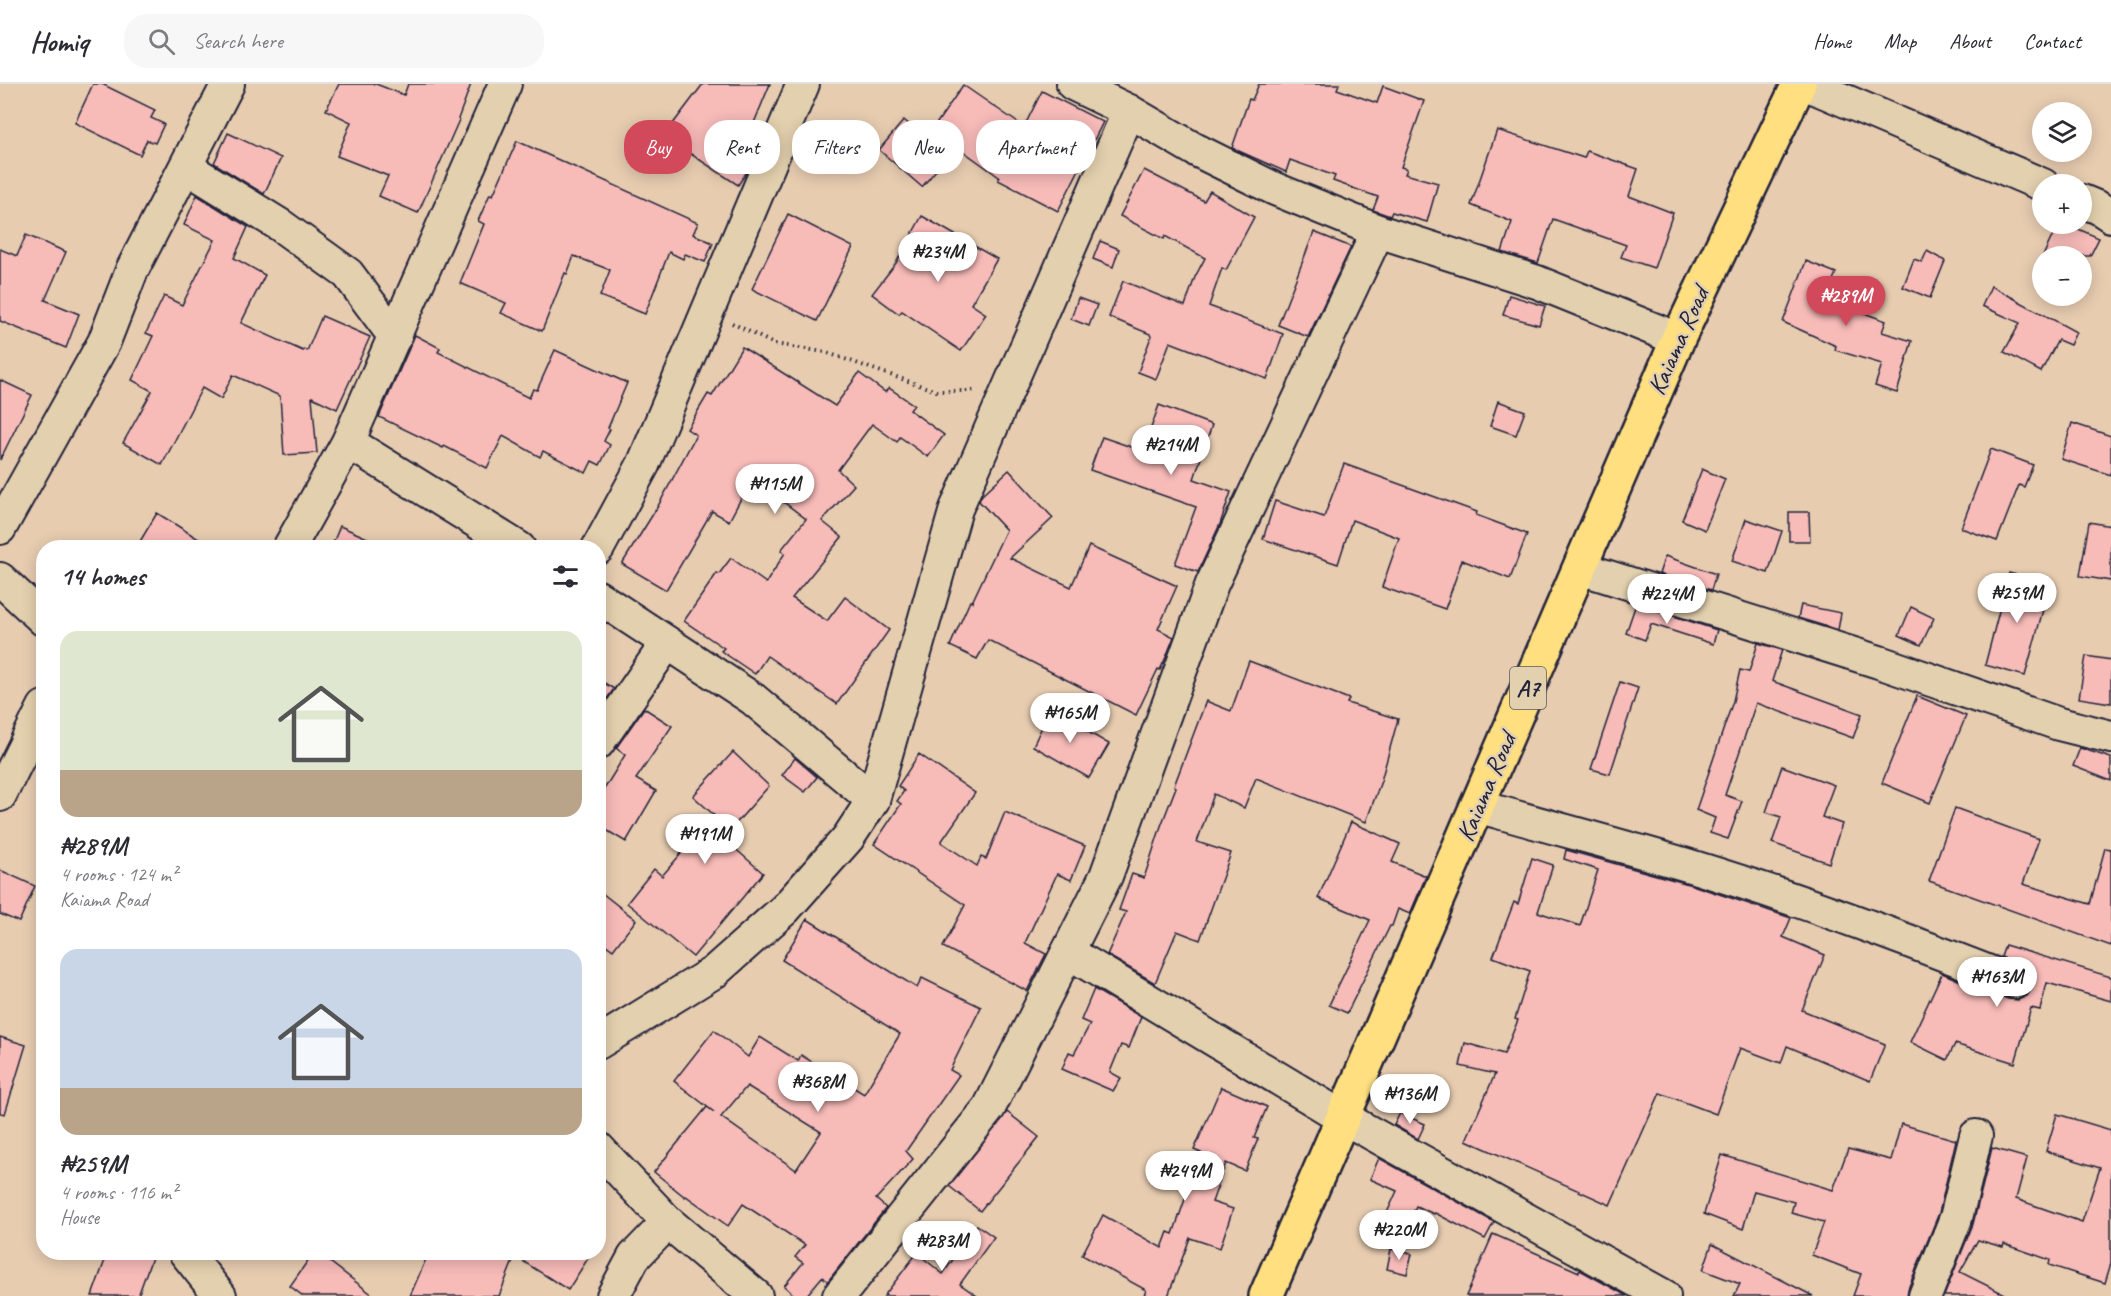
<!DOCTYPE html>
<meta charset="utf-8">
<style>
:root{--surface:#fff;--page:#f7f7f7;--text:#2b2b33;--muted:#7c7c81;--line:#e1e1e2;--accent:#d1495b}
body{margin:0;font-family:Caveat,sans-serif;background:var(--page);color:var(--text);height:100vh;display:flex;flex-direction:column;font-size:22px;white-space:nowrap}
*{box-sizing:border-box;margin:0}
p{font-size:20px;color:var(--muted)}
.icon{flex:none;width:33px;height:33px;fill:none;stroke:currentColor;stroke-width:2;stroke-linecap:round;stroke-linejoin:round}
.map{position:relative;flex:1;overflow:hidden}
.sheet{position:absolute;left:36px;top:456px;width:570px;height:720px;display:flex;flex-direction:column;background:var(--surface);border-radius:24px;box-shadow:0 3px 15px #0003}
.sheet>*{flex:none}
.banner{position:absolute;left:624px;top:36px;width:570px;height:54px;display:flex;gap:12px}
.tools{position:absolute;left:2032px;top:18px;display:grid;gap:12px}
.tools a{display:grid;place-items:center;width:60px;height:60px;border-radius:50%;background:var(--surface);box-shadow:0 3px 15px #0003;font-size:30px}
.price{position:absolute;translate:-50% -51px;padding:0 14px;border-radius:21px;background:#fff;color:#222;font-size:20px;line-height:39px;filter:drop-shadow(0 2px 3px #0008)}
.price::after{content:'';position:absolute;left:50%;top:36px;width:18px;height:14px;margin-left:-9px;background:inherit;clip-path:polygon(0 0,100% 0,50% 100%)}
.price.selected{background:var(--accent);color:#fff}
ul{padding:0;list-style:none}
li{display:grid;align-content:center;gap:12px;height:318px;padding:0 24px}
li span{display:grid;place-items:center;height:186px;border-radius:18px;color:#555}
li>.icon{margin-inline-start:auto}
span .icon{width:108px;height:108px;fill:#fffc;stroke-width:1}
li b{font-size:26px}
h2{display:flex;justify-content:space-between;align-items:center;height:72px;padding:0 24px;font-size:26px}
.chip{padding:0 21px;border-radius:24px;background:var(--surface);box-shadow:0 3px 15px #0003;font-size:21px;line-height:54px}
.chip.selected{background:var(--accent);color:#fff}
header{display:flex;align-items:center;gap:36px;box-sizing:border-box;height:84px;padding:0 30px;background:var(--surface);border-bottom:2px solid var(--line)}
header strong{font-size:28px}
nav{display:flex;gap:33px;margin-inline-start:auto;font-size:21px}
.search{width:420px;height:54px;background:var(--page);display:flex;align-items:center;gap:15px;box-sizing:border-box;padding:0 21px;border-radius:24px;color:var(--muted);font-size:22px}
.map>svg:first-child{display:block}
.building{fill:#f7bbb8;stroke:#22223b;stroke-width:1.5;fill-rule:evenodd}
.lines{fill:none;stroke-linecap:round;stroke-linejoin:round}
.minor-casing{stroke:#22223b;stroke-width:36}
.highway-casing{stroke:#22223b;stroke-width:38}
.path{stroke:#22223b;stroke-width:4;stroke-dasharray:1.5 4.5;stroke-linecap:butt}
.minor{stroke:#e3d0ae;stroke-width:32}
.highway{stroke:#ffdf80;stroke-width:33}
.labels{text-anchor:middle;dominant-baseline:central;stroke-width:5;stroke-linejoin:round;paint-order:stroke}
.shield{fill:#e3d0ae;stroke:#5c565e;stroke-width:1.5}
.shield-label{font-size:24px;font-weight:bold;fill:#22223b}
.street-label{font-size:26px;fill:#22223b;stroke:#e3d0ae}
</style>
<header>
<strong>Homiq</strong>
<div class="search"><svg class="icon" aria-label="search" viewBox="0 0 24 24"><circle cx="10" cy="10" r="6"/><path d="M15 15l6 6"/></svg>Search here</div>
<nav><a>Home</a><a>Map</a><a>About</a><a>Contact</a></nav>
</header>
<div class="map">
<svg width="2111" height="1212" viewBox="0 0 2111 1212">
<rect width="100%" height="100%" fill="#e7ccb0"/>
<filter id="ink" filterUnits="userSpaceOnUse"><feTurbulence type="fractalNoise" baseFrequency=".0167" numOctaves="2"/><feDisplacementMap in="SourceGraphic" scale="12" xChannelSelector="R" yChannelSelector="G"/><feConvolveMatrix kernelMatrix="1 2 1 2 8 2 1 2 1" color-interpolation-filters="sRGB"/></filter>
<g filter="url(#ink)">
<!-- building -->
<g class="building">
<path d="M 93,0 L 102,0 L 155,26 L 151,34 L 164,40 L 155,59 L 147,56 L 140,71 L 75,39 Z"/>
<path d="M 339,0 L 376,0 L 404,11 L 408,0 L 471,0 L 458,35 L 459,36 L 418,129 L 379,112 L 388,92 L 337,72 L 351,38 L 326,26 Z"/>
<path d="M 703,0 L 770,0 L 747,56 L 757,62 L 746,89 L 738,101 L 683,65 L 684,64 L 666,49 Z"/>
<path d="M 1259,0 L 1339,0 L 1337,5 L 1377,19 L 1383,2 L 1424,17 L 1401,83 L 1407,85 L 1405,90 L 1438,99 L 1427,138 L 1392,128 L 1390,132 L 1373,126 L 1378,113 L 1333,97 L 1335,92 L 1290,76 L 1286,88 L 1232,64 L 1249,15 L 1252,16 Z"/>
<path d="M 963,1 L 1024,43 L 1042,7 L 1103,38 L 1058,127 L 998,96 L 999,93 L 956,62 L 922,103 L 879,66 L 904,36 L 926,55 Z"/>
<path d="M 1497,46 L 1584,74 L 1587,67 L 1638,85 L 1629,112 L 1673,129 L 1654,184 L 1621,173 L 1626,161 L 1553,135 L 1538,179 L 1502,168 L 1512,138 L 1471,121 Z"/>
<path d="M 228,49 L 281,74 L 264,110 L 214,79 Z"/>
<path d="M 517,57 L 698,139 L 693,150 L 713,159 L 705,178 L 685,170 L 683,175 L 669,168 L 645,230 L 600,212 L 610,186 L 574,172 L 567,190 L 565,189 L 542,247 L 501,229 L 506,219 L 460,199 L 484,140 L 478,137 L 490,110 L 493,111 Z"/>
<path d="M 1144,86 L 1204,117 L 1210,107 L 1254,133 L 1226,186 L 1222,184 L 1209,222 L 1283,250 L 1267,295 L 1170,258 L 1156,295 L 1138,288 L 1151,253 L 1150,250 L 1109,233 L 1123,197 L 1185,222 L 1195,193 L 1205,174 L 1165,152 L 1164,155 L 1120,132 Z"/>
<path d="M 197,111 L 248,143 L 234,174 L 265,191 L 241,239 L 303,267 L 304,265 L 307,267 L 322,232 L 370,253 L 337,325 L 312,313 L 317,369 L 284,371 L 280,312 L 233,291 L 221,315 L 202,304 L 162,381 L 123,359 L 152,307 L 132,296 L 153,252 L 146,249 L 164,212 L 182,221 L 215,156 L 184,141 Z"/>
<path d="M 788,130 L 853,163 L 817,237 L 752,205 Z"/>
<path d="M 922,132 L 997,175 L 971,220 L 986,230 L 961,267 L 902,227 L 899,230 L 872,210 L 896,179 Z"/>
<path d="M 2058,140 L 2067,140 L 2099,154 L 2090,172 L 2043,172 Z"/>
<path d="M 1314,148 L 1351,163 L 1308,253 L 1278,241 Z"/>
<path d="M 26,151 L 66,168 L 45,216 L 79,230 L 66,264 L 0,237 L 0,165 L 17,172 Z"/>
<path d="M 1100,157 L 1119,165 L 1113,183 L 1093,175 Z"/>
<path d="M 1927,167 L 1945,177 L 1930,214 L 1903,203 L 1914,175 L 1922,178 Z"/>
<path d="M 1806,177 L 1836,189 L 1825,215 L 1886,237 L 1882,248 L 1912,257 L 1897,309 L 1875,302 L 1882,280 L 1835,266 L 1836,262 L 1783,238 Z"/>
<path d="M 1991,202 L 2076,248 L 2070,261 L 2058,256 L 2041,288 L 2004,268 L 2020,239 L 1982,222 Z"/>
<path d="M 1509,211 L 1545,222 L 1539,241 L 1503,231 Z"/>
<path d="M 1078,214 L 1097,221 L 1089,242 L 1071,235 Z"/>
<path d="M 415,251 L 440,264 L 438,268 L 529,314 L 533,305 L 537,306 L 555,266 L 627,299 L 608,344 L 610,345 L 604,357 L 610,361 L 600,381 L 592,377 L 586,389 L 543,367 L 540,373 L 503,352 L 487,384 L 444,362 L 443,364 L 379,333 Z"/>
<path d="M 742,263 L 835,322 L 859,289 L 885,308 L 889,304 L 914,321 L 910,326 L 944,351 L 928,373 L 900,353 L 897,358 L 872,340 L 838,386 L 854,401 L 822,437 L 842,453 L 792,514 L 827,537 L 845,513 L 889,546 L 837,620 L 767,572 L 755,590 L 721,567 L 724,564 L 684,537 L 717,489 L 719,490 L 731,474 L 766,499 L 785,469 L 781,466 L 806,435 L 752,394 L 729,437 L 712,427 L 666,506 L 622,480 L 658,422 L 696,351 L 687,345 L 708,310 L 712,312 Z"/>
<path d="M 0,296 L 32,311 L 0,376 Z"/>
<path d="M 1498,317 L 1525,327 L 1516,351 L 1490,342 Z"/>
<path d="M 1159,321 L 1212,341 L 1194,395 L 1231,408 L 1220,440 L 1198,488 L 1175,480 L 1196,423 L 1090,386 L 1102,353 L 1143,367 Z"/>
<path d="M 2072,339 L 2111,352 L 2111,391 L 2061,375 Z"/>
<path d="M 1991,365 L 2033,381 L 2024,403 L 2019,401 L 1997,457 L 1961,444 Z"/>
<path d="M 1344,380 L 1477,428 L 1476,431 L 1527,450 L 1510,495 L 1462,476 L 1445,525 L 1382,503 L 1399,454 L 1352,436 L 1338,480 L 1263,455 L 1275,417 L 1324,433 Z"/>
<path d="M 1702,385 L 1725,395 L 1705,446 L 1682,436 Z"/>
<path d="M 1009,386 L 1053,434 L 1010,474 L 1071,503 L 1089,462 L 1177,502 L 1158,545 L 1174,553 L 1166,573 L 1160,586 L 1158,585 L 1136,631 L 988,556 L 977,575 L 950,562 L 970,517 L 972,518 L 1006,446 L 979,417 L 982,411 Z"/>
<path d="M 1789,428 L 1809,428 L 1810,457 L 1789,457 Z"/>
<path d="M 157,429 L 213,464 L 136,464 Z"/>
<path d="M 1746,435 L 1782,447 L 1768,489 L 1732,477 Z"/>
<path d="M 2089,438 L 2111,442 L 2111,497 L 2080,492 Z"/>
<path d="M 340,442 L 390,464 L 331,464 Z"/>
<path d="M 1665,472 L 1716,490 L 1711,506 L 1659,490 Z"/>
<path d="M 2009,489 L 2050,500 L 2025,592 L 1985,581 Z"/>
<path d="M 1636,520 L 1717,546 L 1713,560 L 1651,540 L 1645,556 L 1626,549 Z"/>
<path d="M 1801,521 L 1841,529 L 1838,546 L 1798,534 Z"/>
<path d="M 1911,523 L 1934,534 L 1921,561 L 1899,551 Z"/>
<path d="M 1758,559 L 1782,566 L 1772,597 L 1862,630 L 1853,654 L 1756,619 L 1725,711 L 1742,717 L 1728,755 L 1710,749 L 1715,734 L 1696,726 L 1733,617 L 1740,586 L 1749,588 Z"/>
<path d="M 2086,572 L 2111,576 L 2111,619 L 2079,614 Z"/>
<path d="M 1249,577 L 1349,615 L 1347,619 L 1398,635 L 1381,697 L 1366,738 L 1256,694 L 1244,724 L 1214,710 L 1197,758 L 1231,769 L 1200,856 L 1177,847 L 1155,899 L 1107,871 L 1126,828 L 1119,826 L 1132,790 L 1144,794 L 1161,742 L 1176,703 L 1174,702 L 1206,617 L 1231,627 Z"/>
<path d="M 598,595 L 614,605 L 598,627 Z"/>
<path d="M 1620,598 L 1638,604 L 1610,690 L 1591,685 Z"/>
<path d="M 1917,612 L 1966,632 L 1930,719 L 1882,699 Z"/>
<path d="M 644,624 L 672,642 L 636,695 L 656,707 L 626,758 L 598,741 L 598,715 L 625,671 L 616,664 Z"/>
<path d="M 1050,626 L 1109,660 L 1089,694 L 1033,662 Z"/>
<path d="M 2080,664 L 2111,674 L 2111,697 L 2073,682 Z"/>
<path d="M 733,668 L 769,702 L 723,754 L 763,789 L 693,873 L 627,819 L 654,785 L 662,792 L 714,731 L 693,712 Z"/>
<path d="M 919,670 L 975,709 L 941,758 L 977,782 L 981,773 L 986,775 L 1005,728 L 1085,762 L 1071,796 L 1057,790 L 1025,859 L 1046,870 L 1027,907 L 943,863 L 965,821 L 874,760 L 901,720 L 897,717 L 904,707 L 898,702 Z"/>
<path d="M 795,674 L 817,693 L 805,708 L 782,691 Z"/>
<path d="M 1782,682 L 1834,701 L 1822,733 L 1842,740 L 1829,779 L 1772,759 L 1781,733 L 1766,728 Z"/>
<path d="M 1955,724 L 2039,755 L 2023,800 L 2090,820 L 2105,764 L 2111,765 L 2111,862 L 1929,797 Z"/>
<path d="M 1351,738 L 1400,760 L 1392,778 L 1426,792 L 1410,830 L 1398,825 L 1392,842 L 1390,842 L 1347,929 L 1329,921 L 1370,836 L 1318,814 Z"/>
<path d="M 1566,766 L 1692,801 L 1791,834 L 1783,853 L 1825,871 L 1802,926 L 1885,960 L 1870,997 L 1787,962 L 1781,979 L 1740,964 L 1716,1030 L 1660,1009 L 1610,1121 L 1466,1056 L 1495,990 L 1460,982 L 1465,959 L 1504,970 L 1518,936 L 1515,935 L 1530,887 L 1493,873 L 1514,818 L 1518,820 L 1532,774 L 1553,781 L 1538,828 L 1580,842 L 1598,786 L 1564,775 Z"/>
<path d="M 0,786 L 35,802 L 19,838 L 0,830 Z"/>
<path d="M 598,806 L 636,836 L 613,866 L 598,855 Z"/>
<path d="M 807,835 L 917,904 L 922,894 L 981,923 L 950,986 L 959,991 L 906,1067 L 913,1075 L 876,1115 L 886,1124 L 828,1197 L 822,1193 L 806,1212 L 795,1212 L 784,1202 L 803,1179 L 795,1173 L 805,1161 L 743,1120 L 728,1142 L 686,1112 L 685,1113 L 654,1088 L 707,1023 L 714,1028 L 674,997 L 714,946 L 748,973 L 760,953 L 798,977 L 801,971 L 864,1010 L 900,950 L 782,876 ZM 747,1002 L 821,1048 L 796,1086 L 721,1033 Z"/>
<path d="M 2005,861 L 2111,893 L 2111,917 L 2047,899 L 2040,926 L 2031,924 L 2015,979 L 1955,960 L 1947,976 L 1910,958 L 1942,889 L 1991,910 L 1991,908 L 2008,915 L 2018,916 L 2027,912 L 2032,904 L 2033,895 L 2029,887 L 2022,882 L 2001,873 Z"/>
<path d="M 1094,905 L 1141,933 L 1129,964 L 1121,961 L 1110,988 L 1121,994 L 1113,1007 L 1062,985 L 1069,968 L 1074,970 L 1090,940 L 1081,936 Z"/>
<path d="M 0,953 L 26,961 L 5,1030 L 0,1029 Z"/>
<path d="M 1221,1003 L 1267,1023 L 1254,1054 L 1258,1055 L 1245,1087 L 1226,1079 L 1212,1118 L 1233,1125 L 1220,1164 L 1190,1154 L 1168,1212 L 1144,1212 L 1146,1206 L 1082,1171 L 1103,1131 L 1162,1164 L 1168,1148 L 1173,1150 L 1201,1069 L 1194,1066 Z"/>
<path d="M 1007,1028 L 1039,1053 L 980,1127 L 949,1102 Z"/>
<path d="M 1400,1029 L 1425,1040 L 1418,1055 L 1394,1041 Z"/>
<path d="M 2057,1030 L 2111,1046 L 2111,1179 L 2105,1199 L 2049,1181 L 2050,1176 L 2004,1160 L 2003,1163 L 1978,1156 L 1960,1188 L 2008,1212 L 1944,1212 L 1973,1140 L 1992,1064 L 2027,1074 L 2016,1115 L 2082,1138 L 2100,1084 L 2046,1067 Z"/>
<path d="M 1901,1040 L 1956,1056 L 1939,1129 L 1908,1205 L 1907,1212 L 1853,1212 L 1861,1190 L 1812,1171 L 1824,1138 L 1791,1129 L 1794,1118 L 1754,1107 L 1743,1145 L 1704,1130 L 1722,1071 L 1761,1083 L 1761,1084 L 1833,1106 L 1848,1065 L 1891,1076 Z"/>
<path d="M 1379,1074 L 1494,1138 L 1485,1155 L 1435,1129 L 1434,1130 L 1416,1122 L 1397,1166 L 1375,1155 L 1397,1107 L 1370,1095 Z"/>
<path d="M 977,1141 L 994,1153 L 960,1200 L 977,1212 L 884,1212 L 917,1169 L 943,1190 Z"/>
<path d="M 1493,1150 L 1579,1188 L 1580,1186 L 1627,1212 L 1466,1212 Z"/>
<path d="M 1712,1160 L 1813,1212 L 1734,1212 L 1740,1200 L 1703,1186 Z"/>
<path d="M 1391,1165 L 1412,1170 L 1407,1190 L 1387,1185 Z"/>
<path d="M 108,1168 L 154,1168 L 138,1212 L 92,1212 Z"/>
<path d="M 314,1168 L 317,1168 L 374,1212 L 303,1212 L 290,1202 Z"/>
<path d="M 429,1168 L 592,1168 L 568,1206 L 515,1172 L 499,1212 L 410,1212 Z"/>
</g>
<g class="lines">
<defs>
<g id="minor">
<path d="M 1073,0 L 1129,27 L 1194,65 L 1275,105 L 1378,147 L 1537,198 L 1678,255"/>
<path d="M 1806,0 L 2043,101"/>
<path d="M 186,83 L 280,141 L 348,190 L 395,253"/>
<path d="M 2082,117 L 2099,124 L 2111,132"/>
<path d="M 348,358 L 519,464"/>
<path d="M 0,444 L 104,258 L 132,186 L 228,0"/>
<path d="M 289,464 L 348,358 L 505,0"/>
<path d="M 598,464 L 643,381 L 803,0"/>
<path d="M 1580,484 L 1879,578 L 2059,640 L 2111,653"/>
<path d="M 0,495 L 44,536"/>
<path d="M 598,513 L 753,615 L 873,716"/>
<path d="M 598,659 L 667,559"/>
<path d="M 0,711 L 44,623"/>
<path d="M 1477,722 C 1550,743 1624,762 1697,784 C 1805,817 1910,857 2015,898"/>
<path d="M 1068,868 L 1344,1034 L 1664,1212"/>
<path d="M 598,959 L 714,888 L 785,825 L 848,754 L 873,716 L 956,425 L 1129,27"/>
<path d="M 598,1064 L 668,1138 L 756,1212"/>
<path d="M 185,1168 L 220,1212"/>
<path d="M 613,1212 L 634,1173 L 668,1138"/>
<path d="M 839,1212 L 989,1024 L 1106,792 L 1212,500 L 1378,147"/>
<path d="M 1925,1212 L 1956,1134 L 1976,1052"/>
</g>
<path id="highway" d="M 1266,1212 L 1678,255 L 1799,0"/>
</defs>
<!-- minor casing -->
<use href="#minor" class="minor-casing"/>
<!-- highway casing -->
<use href="#highway" class="highway-casing"/>
<!-- path -->
<path class="path" d="M 732,239 L 774,260 L 825,268 L 936,307 L 976,307"/>
<!-- minor -->
<use href="#minor" class="minor"/>
<!-- highway -->
<use href="#highway" class="highway"/>
</g>
</g>
<g class="labels">
<!-- shield labels -->
<rect class="shield" x="1510" y="583" width="36" height="42" rx="4.5"/>
<g class="shield-label">
<text x="1528" y="604">A7</text>
</g>
<!-- street labels -->
<g class="street-label">
<text transform="translate(1678 257) rotate(-66)">Kaiama Road</text>
<text transform="translate(1486 703) rotate(-67)">Kaiama Road</text>
</g>
</g>
</svg>
<div class="tools">
<a><svg class="icon" aria-label="layers" viewBox="0 0 24 24"><path d="M12 4l9 5-9 5-9-5zM3 14l9 5 9-5"/></svg></a>
<a>+</a>
<a>−</a>
</div>
<b class="price" style="left:938px;top:199px">₦234M</b>
<b class="price selected" style="left:1846px;top:243px">₦289M</b>
<b class="price" style="left:1171px;top:392px">₦214M</b>
<b class="price" style="left:775px;top:431px">₦115M</b>
<b class="price" style="left:2017px;top:540px">₦259M</b>
<b class="price" style="left:1667px;top:541px">₦224M</b>
<b class="price" style="left:1070px;top:660px">₦165M</b>
<b class="price" style="left:705px;top:781px">₦191M</b>
<b class="price" style="left:1997px;top:924px">₦163M</b>
<b class="price" style="left:818px;top:1029px">₦368M</b>
<b class="price" style="left:1410px;top:1041px">₦136M</b>
<b class="price" style="left:1185px;top:1118px">₦249M</b>
<b class="price" style="left:1399px;top:1177px">₦220M</b>
<b class="price" style="left:942px;top:1188px">₦283M</b>
<div class="banner">
<a class="chip selected">Buy</a>
<a class="chip">Rent</a>
<a class="chip">Filters</a>
<a class="chip">New</a>
<a class="chip">Apartment</a>
</div>
<section class="sheet">
<h2>14 homes<svg class="icon" aria-label="filters" viewBox="0 0 24 24"><path d="M4 7h16M4 17h16"/><circle cx="9" cy="7" r="2"/><circle cx="15" cy="17" r="2"/></svg></h2>
<ul>
<li><span style="background:linear-gradient(#dfe7d0 75%,#b9a48a 0)"><svg class="icon" aria-label="home" viewBox="0 0 24 24"><path d="M3 11l9-7 9 7M6 9v11h12V9"/></svg></span><div><b>₦289M</b><p>4 rooms · 124 m²</p><p>Kaiama Road</p></div></li>
<li><span style="background:linear-gradient(#c9d6e8 75%,#b9a48a 0)"><svg class="icon" aria-label="home" viewBox="0 0 24 24"><path d="M3 11l9-7 9 7M6 9v11h12V9"/></svg></span><div><b>₦259M</b><p>4 rooms · 116 m²</p><p>House</p></div></li>
</ul>
</section>
</div>
